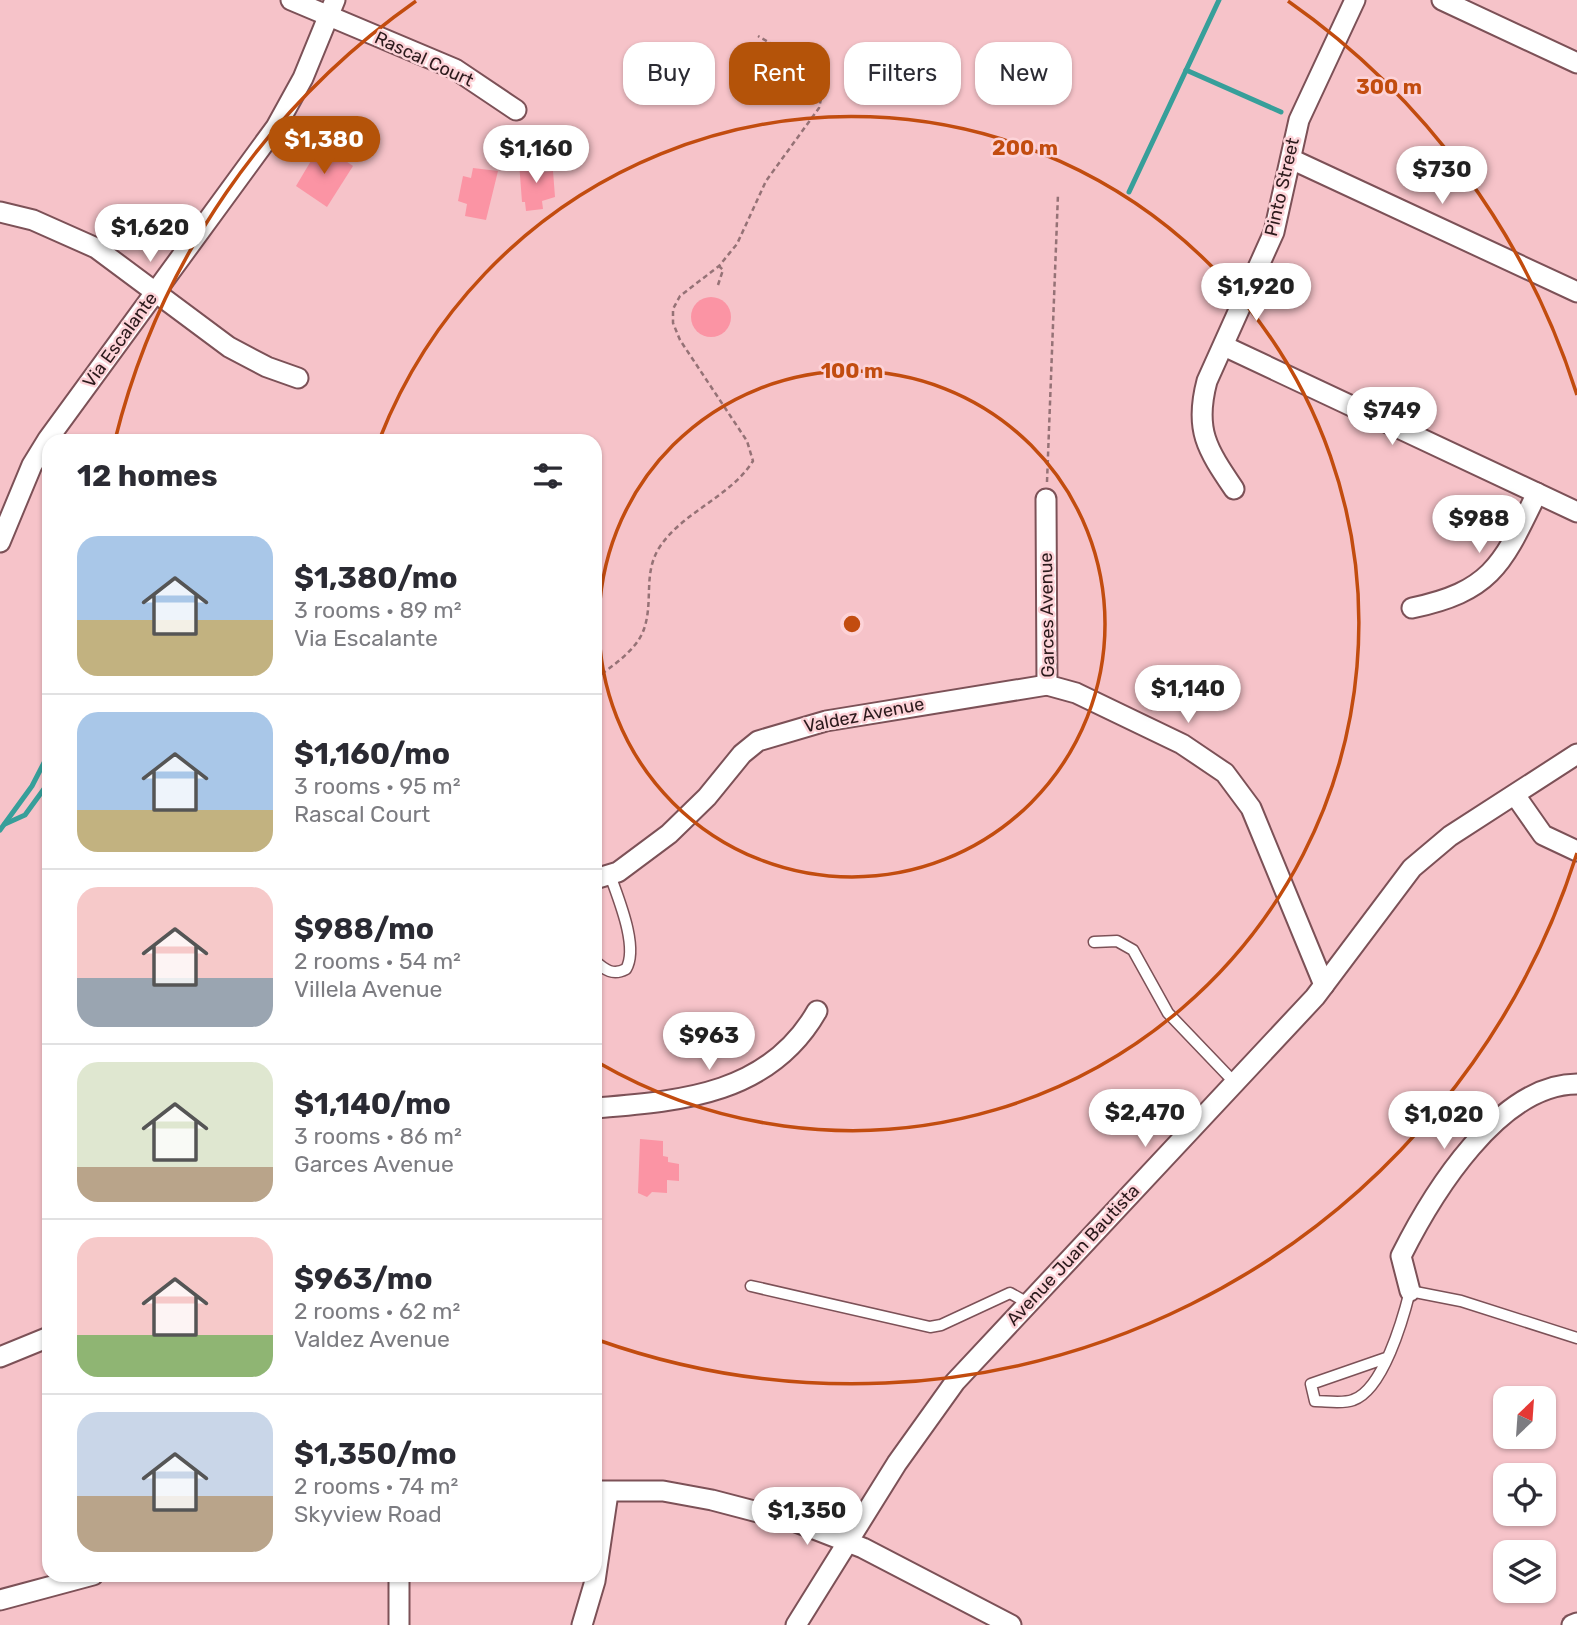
<!DOCTYPE html>
<meta charset="utf-8">
<style>
:root{--surface:#fff;--page:#f7f7f7;--text:#2b2b33;--muted:#7c7c81;--line:#e1e1e2;--accent:#b45309}
body{margin:0;font-family:Rubik,sans-serif;background:var(--page);color:var(--text);height:100vh;display:flex;flex-direction:column;font-size:26px;white-space:nowrap}
*{box-sizing:border-box;margin:0}
p{font-size:23px;color:var(--muted)}
.icon{flex:none;width:38px;height:38px;fill:none;stroke:currentColor;stroke-width:2;stroke-linecap:round;stroke-linejoin:round}
.map{position:relative;flex:1;overflow:hidden}
.drawer{position:absolute;left:42px;top:434px;width:560px;height:1148px;display:flex;flex-direction:column;background:var(--surface);border-radius:21px;box-shadow:0 2px 5px #0004}
.drawer>*{flex:none}
.top-card{position:absolute;left:623px;top:42px;width:665px;height:63px;display:flex;gap:14px}
.needle{width:46px;rotate:25deg}
.tools{position:absolute;left:1493px;top:1386px;display:grid;gap:14px}
.tools a{display:grid;place-items:center;width:63px;height:63px;border-radius:14px;background:var(--surface);box-shadow:0 2px 5px #0004;font-size:35px}
.price{position:absolute;translate:-50% -60px;padding:0 16px;border-radius:24px;background:#fff;color:#222;font-size:23px;line-height:46px;filter:drop-shadow(0 2px 4px #0008)}
.price::after{content:'';position:absolute;left:50%;top:42px;width:21px;height:16px;margin-left:-10px;background:inherit;clip-path:polygon(0 0,100% 0,50% 100%)}
.price.on{background:var(--accent);color:#fff}
ul{padding:0;list-style:none}
li{display:flex;align-items:center;gap:21px;height:175px;padding:0 35px}
li+li{border-top:2px solid var(--line)}
li span{display:grid;place-items:center;flex:none;width:196px;height:140px;border-radius:21px;color:#555}
li>.icon{margin-inline-start:auto}
span .icon{width:84px;height:84px;fill:#fffc;stroke-width:1}
li b{font-size:30px}
h2{display:flex;justify-content:space-between;align-items:center;height:84px;padding:0 35px;font-size:30px}
.pill{padding:0 24px;border-radius:21px;background:var(--surface);box-shadow:0 2px 5px #0004;font-size:24px;line-height:63px}
.pill.on{background:var(--accent);color:#fff}
.map>svg:first-child{display:block}
.lines{fill:none;stroke-linecap:round;stroke-linejoin:round}
.stream{stroke:#379f9a;stroke-width:5}
.building{fill:#fb94a4}
.lane-casing{stroke:#7c5157;stroke-width:13}
.street-casing{stroke:#7c5157;stroke-width:23}
.path{stroke:#957276;stroke-width:2.5;stroke-dasharray:5 3.5;stroke-linecap:butt}
.lane{stroke:#fff;stroke-width:10}
.street{stroke:#fff;stroke-width:19}
.ring{fill:none;stroke:#c24c0f;stroke-width:3.5}
.labels{text-anchor:middle;dominant-baseline:central;stroke-width:5;stroke-linejoin:round;paint-order:stroke}
.street-label{font-size:18px;fill:#2c1a1c;stroke:#fdd3d8}
.centre{fill:#c24c0f;stroke:#fdd3d8;stroke-width:3.5}
.ring-label{font-size:21px;text-anchor:middle;font-weight:bold;fill:#c24c0f;stroke:#fdd3d8;stroke-width:5;stroke-linejoin:round;paint-order:stroke}
</style>
<div class="map">
<svg width="1577" height="1625" viewBox="0 0 1577 1625">
<rect width="100%" height="100%" fill="#f6c3c9"/>
<g class="lines">
<!-- stream -->
<g class="stream">
<path d="M 1186,70 L 1281,112"/>
<path d="M 1129,192 L 1219,0"/>
<path d="M 5,824 L 25,815 L 49,782"/>
<path d="M 0,830 L 32,786 L 49,753"/>
</g>
</g>
<!-- building -->
<g class="building">
<path d="M 321,144 L 353,166 L 327,207 L 296,186 Z"/>
<path d="M 519,162 L 543,162 L 544,172 L 553,171 L 555,197 L 542,201 L 543,209 L 526,211 L 525,202 L 522,202 Z"/>
<path d="M 473,168 L 498,171 L 486,220 L 465,216 L 467,204 L 458,201 L 463,176 L 471,178 Z"/>
<circle cx="711" cy="317" r="20"/>
<path d="M 640,1139 L 663,1141 L 663,1156 L 668,1157 L 668,1162 L 679,1164 L 679,1181 L 667,1180 L 667,1193 L 652,1192 L 647,1197 L 638,1193 Z"/>
</g>
<g class="lines">
<defs>
<g id="lane">
<path d="M 1094,942 L 1117,941 L 1133,950 L 1168,1013 L 1235,1083"/>
<path d="M 595,961 C 605,970 613,976 626,969 C 639,947 618,898 610,875"/>
<path d="M 751,1286 L 930,1327 L 941,1325 L 1010,1293 L 1028,1303"/>
<path d="M 1386,1358 L 1311,1384 L 1315,1401 C 1326,1401 1343,1404 1353,1400 C 1383,1390 1403,1319 1410,1291 L 1461,1301 L 1577,1338"/>
</g>
<g id="street">
<path d="M 291,0 L 455,69 L 516,110"/>
<path d="M 1442,0 L 1577,63"/>
<path d="M 1291,159 L 1577,292"/>
<path d="M 0,212 L 33,220 L 96,248 L 229,347 L 267,367 L 298,378"/>
<path d="M 1224,346 L 1577,512"/>
<path d="M 1234,489 C 1207,449 1194,430 1207,381 L 1274,232 L 1299,120 L 1355,0"/>
<path d="M 1046,499 L 1047,685 L 1076,693 L 1182,744 L 1225,773 L 1251,808 L 1324,985"/>
<path d="M 0,542 L 32,465 L 48,439 L 276,127 L 303,78 L 335,0"/>
<path d="M 1412,608 C 1493,591 1503,563 1537,493"/>
<path d="M 1515,795 L 1543,835 L 1577,851"/>
<path d="M 595,879 L 618,872 L 669,834 L 707,797 L 742,754 L 758,741 L 826,721 L 1047,685"/>
<path d="M 595,1108 C 681,1101 769,1095 817,1011"/>
<path d="M 1410,1291 L 1401,1256 C 1432,1194 1499,1084 1577,1084"/>
<path d="M 0,1357 L 49,1337"/>
<path d="M 595,1491 L 663,1491 L 712,1500 L 796,1522 L 863,1548 L 1011,1625"/>
<path d="M 399,1579 L 399,1625"/>
<path d="M 0,1600 L 93,1575"/>
<path d="M 582,1625 L 595,1581 L 608,1493"/>
<path d="M 796,1625 L 897,1463 L 955,1382 L 1315,997 L 1412,868 L 1450,836 L 1577,754"/>
<path d="M 1572,1625 L 1577,1623"/>
</g>
</defs>
<!-- lane casing -->
<use href="#lane" class="lane-casing"/>
<!-- street casing -->
<use href="#street" class="street-casing"/>
<!-- path -->
<g class="path">
<path d="M 718,285 L 723,270 L 719,266"/>
<path d="M 1047,482 L 1058,194"/>
<path d="M 595,679 C 612,666 637,650 644,629 C 654,600 642,572 661,545 C 685,511 731,496 753,461 L 747,441 L 680,340 L 673,323 L 673,309 L 680,296 L 719,266 L 737,244 L 766,181 L 819,108 L 824,85 L 817,70 L 758,36"/>
</g>
<!-- lane -->
<use href="#lane" class="lane"/>
<!-- street -->
<use href="#street" class="street"/>
</g>
<!-- distance rings -->
<g class="ring">
<circle cx="852" cy="624" r="253"/>
<path d="M380 438A507 507 0 1 1 599 1063"/>
<path d="M1577 853A760 760 0 0 1 598 1340M115 440A760 760 0 0 1 416 1M1288 1A760 760 0 0 1 1577 395"/>
</g>
<g class="labels">
<!-- street labels -->
<g class="street-label">
<text transform="translate(424 59) rotate(25)">Rascal Court</text>
<text transform="translate(1282 187) rotate(-77)">Pinto Street</text>
<text transform="translate(120 340) rotate(-54)">Via Escalante</text>
<text transform="translate(1047 615) rotate(-91)">Garces Avenue</text>
<text transform="translate(864 715) rotate(-11)">Valdez Avenue</text>
<text transform="translate(1073 1255) rotate(-47)">Avenue Juan Bautista</text>
</g>
</g>
<circle cx="852" cy="624" r="10" class="centre"/>
<g class="ring-label">
<text x="1389" y="94">300 m</text>
<text x="1025" y="155">200 m</text>
<text x="852" y="378">100 m</text>
</g>
</svg>
<div class="tools">
<a><svg class="needle" viewBox="-14 -14 28 28"><path d="M0-13l5 13h-10z" fill="#e53935"/><path d="M0 13l5-13h-10z" fill="#7c7c81"/></svg></a>
<a><svg class="icon" aria-label="locate" viewBox="0 0 24 24"><circle cx="12" cy="12" r="6"/><path d="M12 2v4M12 18v4M2 12h4M18 12h4"/></svg></a>
<a><svg class="icon" aria-label="layers" viewBox="0 0 24 24"><path d="M12 4l9 5-9 5-9-5zM3 14l9 5 9-5"/></svg></a>
</div>
<b class="price on" style="left:324px;top:176px">$1,380</b>
<b class="price" style="left:536px;top:185px">$1,160</b>
<b class="price" style="left:1442px;top:206px">$730</b>
<b class="price" style="left:150px;top:264px">$1,620</b>
<b class="price" style="left:1256px;top:323px">$1,920</b>
<b class="price" style="left:1392px;top:447px">$749</b>
<b class="price" style="left:1479px;top:555px">$988</b>
<b class="price" style="left:1188px;top:725px">$1,140</b>
<b class="price" style="left:709px;top:1072px">$963</b>
<b class="price" style="left:1145px;top:1149px">$2,470</b>
<b class="price" style="left:1444px;top:1151px">$1,020</b>
<b class="price" style="left:807px;top:1547px">$1,350</b>
<div class="top-card">
<a class="pill">Buy</a>
<a class="pill on">Rent</a>
<a class="pill">Filters</a>
<a class="pill">New</a>
</div>
<section class="drawer">
<h2>12 homes<svg class="icon" aria-label="filters" viewBox="0 0 24 24"><path d="M4 7h16M4 17h16"/><circle cx="9" cy="7" r="2"/><circle cx="15" cy="17" r="2"/></svg></h2>
<ul>
<li><span style="background:linear-gradient(#a9c7e8 60%,#c2b280 0)"><svg class="icon" aria-label="home" viewBox="0 0 24 24"><path d="M3 11l9-7 9 7M6 9v11h12V9"/></svg></span><div><b>$1,380/mo</b><p>3 rooms · 89 m²</p><p>Via Escalante</p></div></li>
<li><span style="background:linear-gradient(#a9c7e8 70%,#c2b280 0)"><svg class="icon" aria-label="home" viewBox="0 0 24 24"><path d="M3 11l9-7 9 7M6 9v11h12V9"/></svg></span><div><b>$1,160/mo</b><p>3 rooms · 95 m²</p><p>Rascal Court</p></div></li>
<li><span style="background:linear-gradient(#f6c9c9 65%,#9aa5b1 0)"><svg class="icon" aria-label="home" viewBox="0 0 24 24"><path d="M3 11l9-7 9 7M6 9v11h12V9"/></svg></span><div><b>$988/mo</b><p>2 rooms · 54 m²</p><p>Villela Avenue</p></div></li>
<li><span style="background:linear-gradient(#dfe7d0 75%,#b9a48a 0)"><svg class="icon" aria-label="home" viewBox="0 0 24 24"><path d="M3 11l9-7 9 7M6 9v11h12V9"/></svg></span><div><b>$1,140/mo</b><p>3 rooms · 86 m²</p><p>Garces Avenue</p></div></li>
<li><span style="background:linear-gradient(#f6c9c9 70%,#8fb573 0)"><svg class="icon" aria-label="home" viewBox="0 0 24 24"><path d="M3 11l9-7 9 7M6 9v11h12V9"/></svg></span><div><b>$963/mo</b><p>2 rooms · 62 m²</p><p>Valdez Avenue</p></div></li>
<li><span style="background:linear-gradient(#c9d6e8 60%,#b9a48a 0)"><svg class="icon" aria-label="home" viewBox="0 0 24 24"><path d="M3 11l9-7 9 7M6 9v11h12V9"/></svg></span><div><b>$1,350/mo</b><p>2 rooms · 74 m²</p><p>Skyview Road</p></div></li>
</ul>
</section>
</div>
